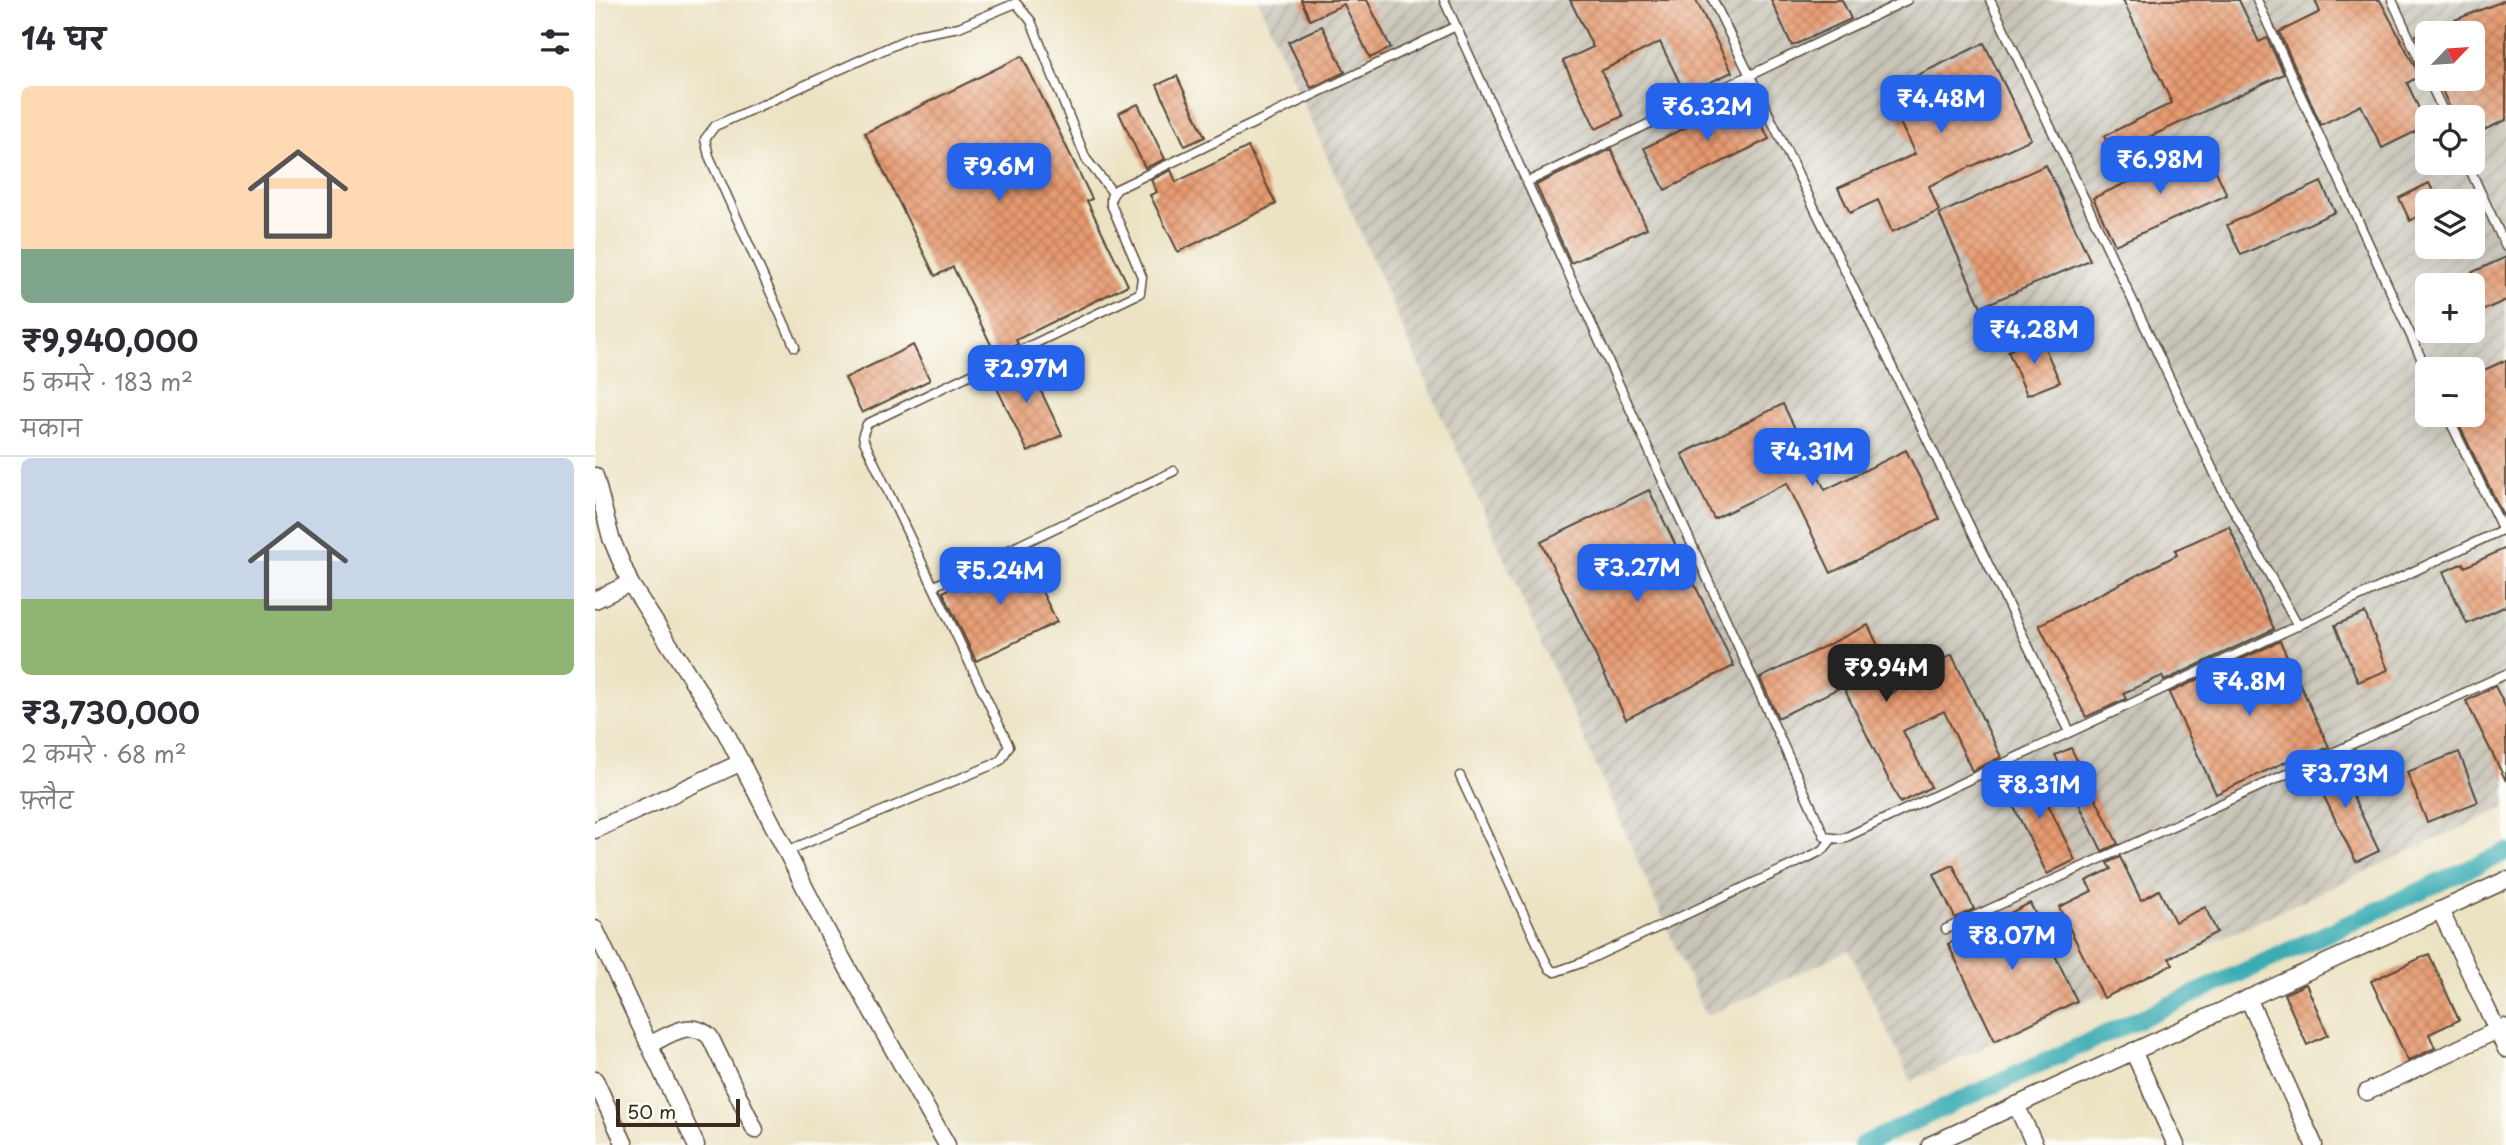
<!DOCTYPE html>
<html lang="hi">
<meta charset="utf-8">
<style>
:root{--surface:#fff;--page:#f2f2f3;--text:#2b2b33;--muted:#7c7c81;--line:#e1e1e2;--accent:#2563eb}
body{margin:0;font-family:"Playpen Sans","Playpen Sans Deva",sans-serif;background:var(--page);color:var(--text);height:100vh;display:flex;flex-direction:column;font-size:26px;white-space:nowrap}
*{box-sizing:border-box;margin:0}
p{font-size:23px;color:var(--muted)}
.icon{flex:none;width:38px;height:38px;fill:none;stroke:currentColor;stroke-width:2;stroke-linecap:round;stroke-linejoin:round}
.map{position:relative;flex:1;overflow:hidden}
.details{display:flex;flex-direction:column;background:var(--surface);width:595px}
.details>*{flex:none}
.needle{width:46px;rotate:65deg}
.controls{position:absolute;left:1820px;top:21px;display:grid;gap:14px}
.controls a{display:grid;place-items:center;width:70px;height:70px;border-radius:10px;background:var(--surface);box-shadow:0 7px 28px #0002;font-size:35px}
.scale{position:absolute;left:21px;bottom:18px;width:124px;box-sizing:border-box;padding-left:7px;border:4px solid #3b2a1e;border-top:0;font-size:19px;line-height:24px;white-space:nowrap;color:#3b2a1e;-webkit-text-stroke:5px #fdfcf7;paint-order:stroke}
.price{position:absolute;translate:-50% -60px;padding:0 16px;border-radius:14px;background:var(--accent);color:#fff;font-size:23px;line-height:46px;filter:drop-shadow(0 2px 4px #0008)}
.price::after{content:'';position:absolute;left:50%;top:42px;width:21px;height:16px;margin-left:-10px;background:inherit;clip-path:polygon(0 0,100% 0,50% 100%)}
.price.current{background:#222;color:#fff}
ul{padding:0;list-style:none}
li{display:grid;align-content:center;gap:14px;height:371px;padding:0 21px}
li+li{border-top:2px solid var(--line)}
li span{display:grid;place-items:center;height:217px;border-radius:10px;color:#555}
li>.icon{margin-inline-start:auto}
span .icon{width:126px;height:126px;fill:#fffc;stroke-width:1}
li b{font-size:30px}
h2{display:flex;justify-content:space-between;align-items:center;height:84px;padding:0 21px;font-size:30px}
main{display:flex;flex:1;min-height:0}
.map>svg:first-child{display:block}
.industrial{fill:url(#industrial-furrows);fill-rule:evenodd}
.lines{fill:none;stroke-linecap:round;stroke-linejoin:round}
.canal{stroke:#3aacb4;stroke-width:18}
.building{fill:url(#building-cross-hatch)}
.service-casing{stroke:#564637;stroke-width:11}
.minor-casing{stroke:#564637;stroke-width:19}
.service{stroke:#fff;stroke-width:8}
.minor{stroke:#fff;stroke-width:16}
</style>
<main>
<section class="details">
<h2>14 घर<svg class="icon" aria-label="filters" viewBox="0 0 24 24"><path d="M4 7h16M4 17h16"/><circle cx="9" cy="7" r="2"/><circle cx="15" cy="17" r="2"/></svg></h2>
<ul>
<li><span style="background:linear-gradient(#ffd9b3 75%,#7fa58c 0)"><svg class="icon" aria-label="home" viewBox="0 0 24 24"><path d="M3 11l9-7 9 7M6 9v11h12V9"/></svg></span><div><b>₹9,940,000</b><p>5 कमरे · 183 m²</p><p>मकान</p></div></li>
<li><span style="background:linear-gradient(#c9d6e8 65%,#8fb573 0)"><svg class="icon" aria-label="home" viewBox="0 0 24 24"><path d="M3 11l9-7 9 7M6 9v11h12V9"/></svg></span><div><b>₹3,730,000</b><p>2 कमरे · 68 m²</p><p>फ़्लैट</p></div></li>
</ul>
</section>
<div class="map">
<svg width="1911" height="1145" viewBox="0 0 1911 1145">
<defs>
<pattern id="industrial-furrows" width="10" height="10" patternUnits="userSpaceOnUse" patternTransform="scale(1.75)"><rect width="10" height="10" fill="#c8c4b8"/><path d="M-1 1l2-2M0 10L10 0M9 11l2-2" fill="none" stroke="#a49f95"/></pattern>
<pattern id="building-cross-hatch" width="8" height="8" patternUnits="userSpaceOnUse" patternTransform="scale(1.75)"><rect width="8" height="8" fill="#e79a70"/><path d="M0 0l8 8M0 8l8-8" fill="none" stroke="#bc7e5b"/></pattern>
</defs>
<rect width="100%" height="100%" fill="#fdfcf7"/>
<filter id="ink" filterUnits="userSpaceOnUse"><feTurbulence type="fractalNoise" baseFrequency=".0143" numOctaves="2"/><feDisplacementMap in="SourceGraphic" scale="14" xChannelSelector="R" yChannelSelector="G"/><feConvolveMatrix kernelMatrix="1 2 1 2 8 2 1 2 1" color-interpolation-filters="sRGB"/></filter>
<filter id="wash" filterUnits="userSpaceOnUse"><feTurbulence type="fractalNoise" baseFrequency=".00686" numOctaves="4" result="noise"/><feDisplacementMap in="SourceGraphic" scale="28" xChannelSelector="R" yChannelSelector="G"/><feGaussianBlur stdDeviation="1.57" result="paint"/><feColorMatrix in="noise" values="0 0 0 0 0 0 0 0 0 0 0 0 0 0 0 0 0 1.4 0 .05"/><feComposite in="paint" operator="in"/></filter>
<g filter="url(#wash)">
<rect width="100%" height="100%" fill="#ece3c4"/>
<!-- industrial -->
<path class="industrial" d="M 663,0 L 1911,0 L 1911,807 L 1316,1081 L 1254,950 L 1111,1016 ZM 1832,33 L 1878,33 L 1878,79 L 1832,79 ZM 1832,117 L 1878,117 L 1878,163 L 1832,163 ZM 1832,201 L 1878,201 L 1878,247 L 1832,247 ZM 1832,285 L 1878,285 L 1878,331 L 1832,331 ZM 1832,369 L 1878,369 L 1878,415 L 1832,415 Z"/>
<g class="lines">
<!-- canal -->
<path class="canal" d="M 1267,1145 L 1911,852"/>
</g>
<g id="blocks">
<!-- building -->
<g class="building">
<path d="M 706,0 L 772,0 L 796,48 L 775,58 L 749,4 L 715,20 Z"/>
<path d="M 975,0 L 1101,0 L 1137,72 L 1090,94 L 1065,42 L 1006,71 L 1028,116 L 1001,129 L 968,61 L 998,47 Z"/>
<path d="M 1176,0 L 1247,0 L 1256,19 L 1197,46 Z"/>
<path d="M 1528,0 L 1644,0 L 1664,42 L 1672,38 L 1689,74 L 1518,154 L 1509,136 L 1577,103 Z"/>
<path d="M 1720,0 L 1785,0 L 1825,76 L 1812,83 L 1832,126 L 1787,148 L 1766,105 L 1726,125 L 1684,32 L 1725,12 Z"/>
<path d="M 1911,0 L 1911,120 L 1878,135 L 1878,117 L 1859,117 L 1842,79 L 1878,79 L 1878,33 L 1832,33 L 1832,61 L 1821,35 Z"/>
<path d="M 727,26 L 750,72 L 716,88 L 693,42 Z"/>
<path d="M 1389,43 L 1436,139 L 1334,186 L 1344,211 L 1297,232 L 1283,200 L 1255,213 L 1243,188 L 1320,154 L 1290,91 Z"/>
<path d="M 427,56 L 497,199 L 492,201 L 533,285 L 421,340 L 423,344 L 401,355 L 358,267 L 340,276 L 270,133 Z"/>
<path d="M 582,76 L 610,137 L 590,146 L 562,85 Z"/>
<path d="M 1153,96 L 1174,139 L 1070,190 L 1049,148 Z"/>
<path d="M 543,104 L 570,159 L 550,168 L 524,113 Z"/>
<path d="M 653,147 L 681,204 L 583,252 L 555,195 L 562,192 L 556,180 L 576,170 L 581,182 Z"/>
<path d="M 1610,147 L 1632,195 L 1520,245 L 1498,198 Z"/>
<path d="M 1016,149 L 1052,228 L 976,263 L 941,185 Z"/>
<path d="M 1451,165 L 1495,260 L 1386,307 L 1344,214 Z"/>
<path d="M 1726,182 L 1740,212 L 1646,255 L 1632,225 Z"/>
<path d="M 1834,183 L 1843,201 L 1832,201 L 1832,212 L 1815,221 L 1804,198 Z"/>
<path d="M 1911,257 L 1911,300 L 1878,315 L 1878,285 L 1849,285 Z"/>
<path d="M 1445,337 L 1465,382 L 1432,395 L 1413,351 Z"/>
<path d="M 318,345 L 335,380 L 267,413 L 250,378 Z"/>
<path d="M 429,356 L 467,435 L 433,452 L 396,376 Z"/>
<path d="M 1911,360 L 1911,513 L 1908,515 L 1859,415 L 1878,415 L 1878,375 Z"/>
<path d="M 1188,404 L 1230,490 L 1311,450 L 1345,519 L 1236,573 L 1192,483 L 1119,519 L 1087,454 Z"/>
<path d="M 1054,490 L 1139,666 L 1031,719 L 946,542 Z"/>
<path d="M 1634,526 L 1679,629 L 1569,681 L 1567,676 L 1528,693 L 1531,699 L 1491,717 L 1444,625 L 1582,555 L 1580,550 Z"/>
<path d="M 1911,548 L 1911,606 L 1872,624 L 1848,572 L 1868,563 L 1870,567 Z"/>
<path d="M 428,553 L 462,622 L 381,661 L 348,592 Z"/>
<path d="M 1770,613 L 1793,670 L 1763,682 L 1740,625 Z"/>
<path d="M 1273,625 L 1292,664 L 1279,671 L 1291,696 L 1332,676 L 1329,668 L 1357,655 L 1406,757 L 1377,771 L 1349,711 L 1308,731 L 1336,787 L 1305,803 L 1248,686 L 1183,718 L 1165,678 Z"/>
<path d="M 1685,641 L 1734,747 L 1710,758 L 1708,754 L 1621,794 L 1574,693 Z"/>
<path d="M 1900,686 L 1911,708 L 1911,781 L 1871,701 Z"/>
<path d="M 1476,748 L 1523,844 L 1507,851 L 1460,755 Z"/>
<path d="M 1864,752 L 1883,802 L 1832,822 L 1812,772 Z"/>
<path d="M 1740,759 L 1784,851 L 1761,862 L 1716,770 Z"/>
<path d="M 1436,769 L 1480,860 L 1452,874 L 1407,783 Z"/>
<path d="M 1525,857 L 1546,900 L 1564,890 L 1580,922 L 1610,907 L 1622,932 L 1574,958 L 1578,964 L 1509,998 L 1464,907 L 1497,891 L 1491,881 L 1516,869 L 1512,863 Z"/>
<path d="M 1358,865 L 1379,909 L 1360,918 L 1339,874 Z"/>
<path d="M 1435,903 L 1482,1001 L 1400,1041 L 1353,944 L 1369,936 L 1366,930 L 1385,921 L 1387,927 Z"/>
<path d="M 1834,954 L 1864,1020 L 1834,1034 L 1840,1048 L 1813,1061 L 1776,981 Z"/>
<path d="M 1711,984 L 1733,1035 L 1712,1045 L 1689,994 Z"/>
</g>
</g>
</g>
<g filter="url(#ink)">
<use href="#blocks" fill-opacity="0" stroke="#564637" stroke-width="2"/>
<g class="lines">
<defs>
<g id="service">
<path d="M 849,0 L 1230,837 L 1247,839 L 1911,528"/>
<path d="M 1118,0 L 1475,732"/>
<path d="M 1395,0 L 1628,491 L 1703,626"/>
<path d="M 1662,0 L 1832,371"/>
<path d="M 1797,0 L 1832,76"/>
<path d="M 1833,79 L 1851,117"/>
<path d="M 1872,163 L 1911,247"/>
<path d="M 932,182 L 1312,0"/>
<path d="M 200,347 L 114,156 L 110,139 L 120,126 L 321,35 L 364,27 L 421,3 L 436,21 L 491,159 L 518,193"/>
<path d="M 1852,415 L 1908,530"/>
<path d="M 339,586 L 579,471"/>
<path d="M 865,776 L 949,958 L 955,969 L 960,972 L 986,963 L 1208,860 L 1228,850 L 1236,840"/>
<path d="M 192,851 L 397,765 L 406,760 L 414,746 L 269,441 L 268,434 L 272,424 L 545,293 L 547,277 L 516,204 L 516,197 L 522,189 L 861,26"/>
<path d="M 1351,929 L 1911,674"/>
</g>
<g id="minor">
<path d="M 0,476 L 16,538 L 35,583 L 131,733 L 234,935 L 352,1145"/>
<path d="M 0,600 L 35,583"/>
<path d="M 0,830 L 147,762"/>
<path d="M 1845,910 L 1911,1049"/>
<path d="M 0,929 L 101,1145"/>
<path d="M 1653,998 L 1719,1145"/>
<path d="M 54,1045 C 74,1035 96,1018 115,1037 L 160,1130"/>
<path d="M 1538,1051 L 1581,1145"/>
<path d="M 0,1080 L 30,1145"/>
<path d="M 1772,1092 L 1909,1027"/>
<path d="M 1421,1105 L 1440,1145"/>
<path d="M 1335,1145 L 1911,880"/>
</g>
</defs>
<!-- service casing -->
<use href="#service" class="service-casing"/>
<!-- minor casing -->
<use href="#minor" class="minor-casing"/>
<!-- service -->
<use href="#service" class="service"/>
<!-- minor -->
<use href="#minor" class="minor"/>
</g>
</g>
</svg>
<div class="controls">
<a><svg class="needle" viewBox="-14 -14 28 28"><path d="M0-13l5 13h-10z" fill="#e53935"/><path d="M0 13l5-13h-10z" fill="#7c7c81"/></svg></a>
<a><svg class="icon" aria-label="locate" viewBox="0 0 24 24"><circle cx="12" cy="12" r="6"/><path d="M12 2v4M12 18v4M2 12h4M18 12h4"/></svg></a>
<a><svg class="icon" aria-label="layers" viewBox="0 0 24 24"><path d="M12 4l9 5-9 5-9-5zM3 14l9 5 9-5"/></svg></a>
<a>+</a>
<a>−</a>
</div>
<div class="scale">50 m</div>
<b class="price" style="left:1346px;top:135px">₹4.48M</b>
<b class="price" style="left:1112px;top:143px">₹6.32M</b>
<b class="price" style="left:1565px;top:196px">₹6.98M</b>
<b class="price" style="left:404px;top:203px">₹9.6M</b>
<b class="price" style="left:1439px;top:366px">₹4.28M</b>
<b class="price" style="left:431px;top:405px">₹2.97M</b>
<b class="price" style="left:1217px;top:488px">₹4.31M</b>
<b class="price" style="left:1042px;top:604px">₹3.27M</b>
<b class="price" style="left:405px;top:607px">₹5.24M</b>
<b class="price current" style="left:1291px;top:704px">₹9.94M</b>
<b class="price" style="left:1654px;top:718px">₹4.8M</b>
<b class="price" style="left:1750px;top:810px">₹3.73M</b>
<b class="price" style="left:1444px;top:821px">₹8.31M</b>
<b class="price" style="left:1417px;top:972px">₹8.07M</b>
</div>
</main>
